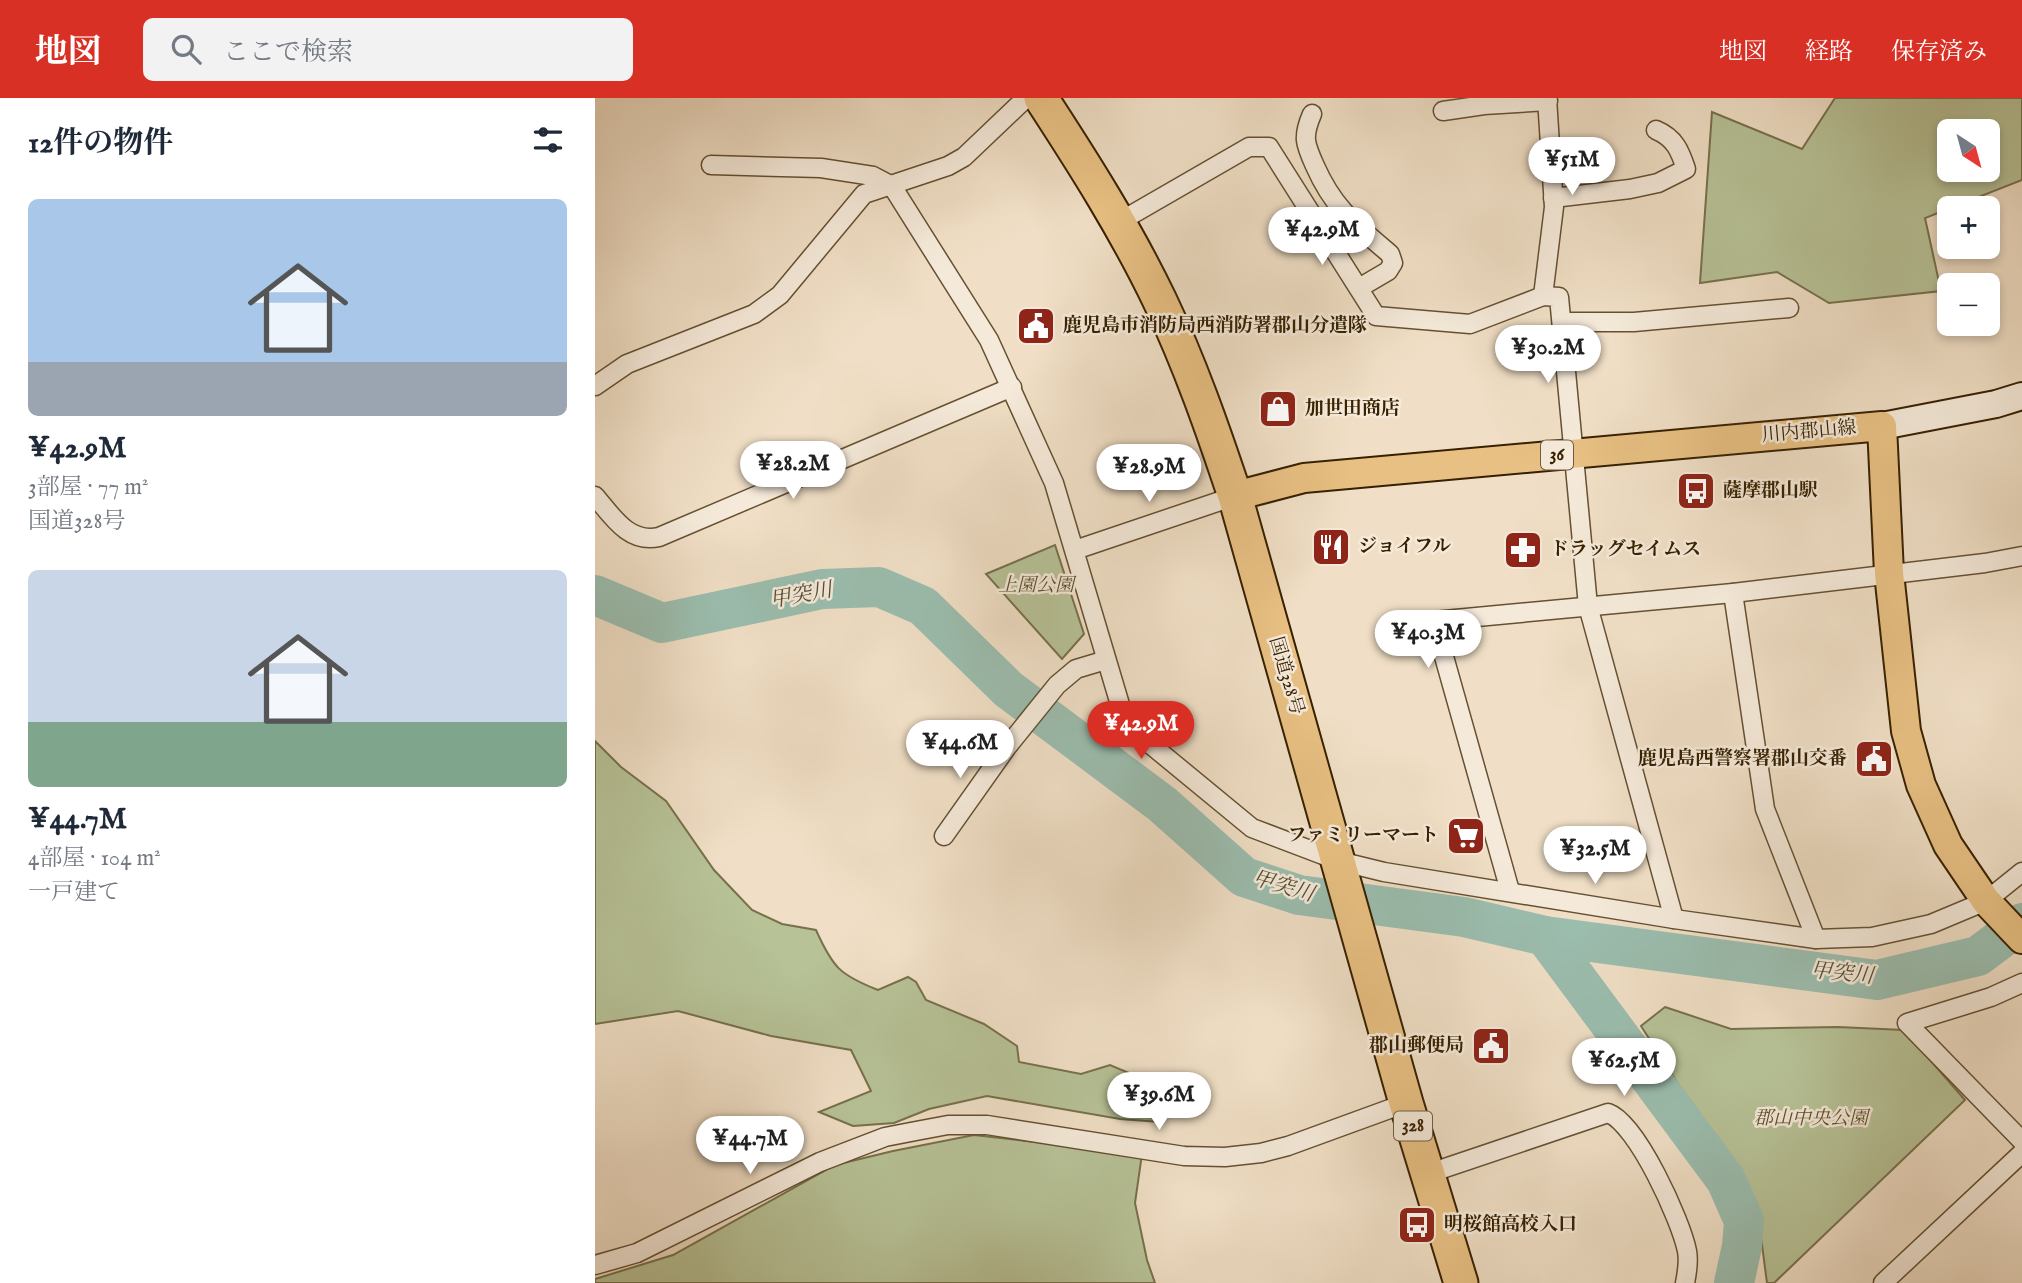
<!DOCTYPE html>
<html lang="ja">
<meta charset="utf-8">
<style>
:root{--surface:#fff;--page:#f2f2f3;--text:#1f2937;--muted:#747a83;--accent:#d93025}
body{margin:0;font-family:"IM FELL English","Noto Serif JP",serif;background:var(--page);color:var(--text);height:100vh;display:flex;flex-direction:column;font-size:26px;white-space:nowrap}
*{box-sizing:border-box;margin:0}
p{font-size:23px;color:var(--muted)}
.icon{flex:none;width:38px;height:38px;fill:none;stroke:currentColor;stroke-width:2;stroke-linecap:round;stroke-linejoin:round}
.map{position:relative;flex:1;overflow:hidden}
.side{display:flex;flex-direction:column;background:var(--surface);width:595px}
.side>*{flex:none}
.needle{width:46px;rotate:144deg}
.tools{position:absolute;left:1342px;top:21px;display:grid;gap:14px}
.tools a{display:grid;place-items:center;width:63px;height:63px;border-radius:10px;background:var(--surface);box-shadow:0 4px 10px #0003;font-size:35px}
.price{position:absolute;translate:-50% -60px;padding:0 16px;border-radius:24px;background:#fff;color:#222;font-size:23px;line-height:46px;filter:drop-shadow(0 2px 4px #0008)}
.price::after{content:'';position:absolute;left:50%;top:42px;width:21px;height:16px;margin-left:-10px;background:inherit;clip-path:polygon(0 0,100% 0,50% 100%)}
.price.on{background:var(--accent);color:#fff}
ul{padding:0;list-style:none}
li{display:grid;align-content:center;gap:14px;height:371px;padding:0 28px}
li span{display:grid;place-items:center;height:217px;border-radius:10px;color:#555}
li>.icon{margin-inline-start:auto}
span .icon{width:126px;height:126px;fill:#fffc;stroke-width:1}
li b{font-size:30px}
h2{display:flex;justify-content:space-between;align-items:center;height:84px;padding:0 28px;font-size:30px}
header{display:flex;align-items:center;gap:42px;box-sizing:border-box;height:98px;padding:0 35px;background:var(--accent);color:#fff}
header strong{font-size:33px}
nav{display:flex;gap:38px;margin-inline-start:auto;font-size:24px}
.search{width:490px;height:63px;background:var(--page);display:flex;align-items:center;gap:18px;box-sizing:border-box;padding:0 24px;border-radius:10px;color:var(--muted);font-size:26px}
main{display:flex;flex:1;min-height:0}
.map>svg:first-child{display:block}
.green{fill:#b7c297;stroke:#77714c;stroke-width:2;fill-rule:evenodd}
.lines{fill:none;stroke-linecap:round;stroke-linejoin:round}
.river{stroke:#9bbdae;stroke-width:40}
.street-casing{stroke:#655032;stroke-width:21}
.secondary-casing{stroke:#372000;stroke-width:30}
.primary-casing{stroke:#372000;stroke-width:32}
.highway-casing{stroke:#372000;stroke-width:37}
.street{stroke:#f5eada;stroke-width:18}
.secondary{stroke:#f5eada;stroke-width:26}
.primary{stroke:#e8c083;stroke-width:28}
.highway{stroke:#e8c083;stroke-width:33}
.labels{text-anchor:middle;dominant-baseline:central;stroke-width:5;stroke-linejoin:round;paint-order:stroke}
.shield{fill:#f5eada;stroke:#705d41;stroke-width:2}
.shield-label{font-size:18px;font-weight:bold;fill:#372000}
.poi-label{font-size:19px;font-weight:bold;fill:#372000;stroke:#f5eada;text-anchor:start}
.street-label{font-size:19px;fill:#372000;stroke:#f5eada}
.park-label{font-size:19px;font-style:italic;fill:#5d512d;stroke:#f5eada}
.water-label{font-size:21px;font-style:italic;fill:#554f34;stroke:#f5eada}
</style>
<header>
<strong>地図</strong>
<div class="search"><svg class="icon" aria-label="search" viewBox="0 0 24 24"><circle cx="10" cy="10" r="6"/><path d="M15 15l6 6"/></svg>ここで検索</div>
<nav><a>地図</a><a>経路</a><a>保存済み</a></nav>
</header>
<main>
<section class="side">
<h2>12件の物件<svg class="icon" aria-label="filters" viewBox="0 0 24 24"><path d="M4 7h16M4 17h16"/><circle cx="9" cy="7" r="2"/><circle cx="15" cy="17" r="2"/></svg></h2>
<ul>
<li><span style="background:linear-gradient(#a9c7e8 75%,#9aa5b1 0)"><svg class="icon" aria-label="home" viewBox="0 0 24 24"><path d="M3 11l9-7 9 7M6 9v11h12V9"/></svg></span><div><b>¥42.9M</b><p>3部屋 · 77 m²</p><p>国道328号</p></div></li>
<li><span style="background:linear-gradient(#c9d6e8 70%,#7fa58c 0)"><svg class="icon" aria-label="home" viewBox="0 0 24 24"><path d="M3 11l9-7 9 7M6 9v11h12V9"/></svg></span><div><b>¥44.7M</b><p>4部屋 · 104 m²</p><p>一戸建て</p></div></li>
</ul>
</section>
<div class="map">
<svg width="1427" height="1185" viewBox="0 0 1427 1185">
<rect width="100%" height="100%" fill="#f0dfc6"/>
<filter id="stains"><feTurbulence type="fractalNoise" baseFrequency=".00286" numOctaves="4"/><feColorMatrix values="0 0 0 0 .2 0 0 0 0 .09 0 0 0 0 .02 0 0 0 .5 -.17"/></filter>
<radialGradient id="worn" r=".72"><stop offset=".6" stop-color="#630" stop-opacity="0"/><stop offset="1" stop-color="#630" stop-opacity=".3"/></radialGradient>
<!-- green -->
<g class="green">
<path d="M 1240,0 L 1427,0 L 1427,82 L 1330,120 L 1346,193 L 1234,205 L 1182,174 L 1105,185 L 1117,14 L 1207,51 ZM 1393,33 L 1393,72 L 1354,72 L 1354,33 Z"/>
<path d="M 460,447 L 489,536 L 467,561 L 391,476 Z"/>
<path d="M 0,643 L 26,669 L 71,703 L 119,772 L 157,812 L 187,826 L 221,832 C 238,870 245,877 283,892 L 313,879 L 321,884 L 331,902 L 389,926 L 422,948 L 424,964 L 486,976 L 515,967 L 551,982 L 568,1001 L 564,1024 L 525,1021 L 392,998 L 334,1011 L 299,1025 L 258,1028 L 224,1014 L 276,993 L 256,952 L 176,938 L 83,913 L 0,926 Z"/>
<path d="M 1070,909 L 1136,931 L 1243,929 L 1309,932 L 1370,1002 L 1179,1185 L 1172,1185 L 1162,1109 L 1046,928 Z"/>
<path d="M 379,1037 L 547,1056 L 540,1105 L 552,1162 L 560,1185 L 0,1185 L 0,1181 L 78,1157 L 240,1067 L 298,1053 Z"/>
</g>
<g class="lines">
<!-- river -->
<g class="river">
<path d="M 0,497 L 67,525 L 227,491 L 284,489 L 328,508 L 413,591 L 567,706 L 649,779 L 704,797 L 869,819 L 950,838 L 1282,882 L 1383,858 L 1427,825"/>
<path d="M 950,838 L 1131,1082 L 1149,1123 L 1147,1148 L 1139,1185"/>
</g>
<defs>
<g id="street">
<path d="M 848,13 L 889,7 L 953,3"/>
<path d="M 717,16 C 707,39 710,46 720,68 C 739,111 761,127 795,156 L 798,165 L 793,173 L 764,190"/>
<path d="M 116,67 L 226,70 L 278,78 L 297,88 L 394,242 L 459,385 L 529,620 L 538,632 L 657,730 L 744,763 L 789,774 L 1079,821 L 1221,841 L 1170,711 L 1138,495"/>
<path d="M 958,100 L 1035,91 L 1063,85 L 1091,71 C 1085,53 1080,40 1061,32"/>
<path d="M 524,124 L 654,49 L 674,49 L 781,218 L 875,226 L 948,198 L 964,199 L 993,508 L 1079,821"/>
<path d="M 948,198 L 959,109 L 952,0"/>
<path d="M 967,224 L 1039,224 L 1194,210"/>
<path d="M 0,288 L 32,266 L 159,216 L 185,197 L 269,96 L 353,68 L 369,59 L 431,0"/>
<path d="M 0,398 C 17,418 34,446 64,439 L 417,289"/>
<path d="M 480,452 L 640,398"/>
<path d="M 349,738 L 412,649 L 462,587 L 481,571 L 511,562"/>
<path d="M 915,793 L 839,523 L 1138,495 L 1390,465 L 1427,458"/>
<path d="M 1221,841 L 1277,839 L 1336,826 L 1391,803 L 1427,774"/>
<path d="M 1427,885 L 1396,899 L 1312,925 L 1427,1043"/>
<path d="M 832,1076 L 1013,1015 C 1042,1025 1086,1123 1092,1153 C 1094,1163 1092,1175 1090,1185"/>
<path d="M 0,1167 L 42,1155 L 225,1064 L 290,1039 L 321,1033 L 353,1027 L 392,1027 L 589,1058 L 630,1059 L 666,1055 L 693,1048 L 811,1005"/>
<path d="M 1288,1185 L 1427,1055"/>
</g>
<path id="secondary" d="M 1287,328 L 1401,306 L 1427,298"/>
<path id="primary" d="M 640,398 L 709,380 L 1287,328 L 1294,475 L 1311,633 L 1326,687 L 1353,747 L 1391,803 L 1427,841"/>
<path id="highway" d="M 446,0 C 489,66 531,132 565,203 C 595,266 618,332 640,398 L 811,1005 L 866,1185"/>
</defs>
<!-- street casing -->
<use href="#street" class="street-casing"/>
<!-- secondary casing -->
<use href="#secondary" class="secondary-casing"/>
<!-- primary casing -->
<use href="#primary" class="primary-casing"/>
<!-- highway casing -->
<use href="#highway" class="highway-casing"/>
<!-- street -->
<use href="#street" class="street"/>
<!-- secondary -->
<use href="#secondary" class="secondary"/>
<!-- primary -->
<use href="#primary" class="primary"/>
<!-- highway -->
<use href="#highway" class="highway"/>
</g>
<!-- icons -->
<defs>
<symbol id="civic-square" viewBox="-11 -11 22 22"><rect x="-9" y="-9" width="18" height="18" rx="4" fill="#8f2418" stroke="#f5eada"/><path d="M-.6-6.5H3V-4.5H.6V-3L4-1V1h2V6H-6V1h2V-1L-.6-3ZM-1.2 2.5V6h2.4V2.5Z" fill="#fff"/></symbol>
<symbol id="shop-square" viewBox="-11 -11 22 22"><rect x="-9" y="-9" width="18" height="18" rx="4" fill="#8f2418" stroke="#f5eada"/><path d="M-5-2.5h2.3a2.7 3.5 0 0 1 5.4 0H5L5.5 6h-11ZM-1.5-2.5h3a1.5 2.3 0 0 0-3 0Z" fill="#fff"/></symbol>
<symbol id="bus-square" viewBox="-11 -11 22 22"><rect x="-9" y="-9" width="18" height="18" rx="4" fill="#8f2418" stroke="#f5eada"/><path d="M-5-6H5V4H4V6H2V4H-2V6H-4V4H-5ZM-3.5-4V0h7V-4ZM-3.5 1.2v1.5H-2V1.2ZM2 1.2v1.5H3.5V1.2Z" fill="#fff"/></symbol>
<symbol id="restaurant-square" viewBox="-11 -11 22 22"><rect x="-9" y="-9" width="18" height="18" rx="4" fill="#8f2418" stroke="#f5eada"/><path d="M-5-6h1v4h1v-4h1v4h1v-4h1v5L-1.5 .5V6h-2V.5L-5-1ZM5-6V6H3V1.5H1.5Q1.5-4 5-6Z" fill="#fff"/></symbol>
<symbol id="pharmacy-square" viewBox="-11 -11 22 22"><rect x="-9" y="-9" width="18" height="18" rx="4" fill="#8f2418" stroke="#f5eada"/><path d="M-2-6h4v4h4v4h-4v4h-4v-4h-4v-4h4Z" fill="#fff"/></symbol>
<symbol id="supermarket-square" viewBox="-11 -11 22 22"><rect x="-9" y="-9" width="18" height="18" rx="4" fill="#8f2418" stroke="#f5eada"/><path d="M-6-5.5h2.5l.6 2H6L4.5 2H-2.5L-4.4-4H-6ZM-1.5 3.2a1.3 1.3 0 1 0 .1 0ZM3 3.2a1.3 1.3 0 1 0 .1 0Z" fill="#fff"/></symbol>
</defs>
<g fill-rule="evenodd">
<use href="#civic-square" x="419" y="206" width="44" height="44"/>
<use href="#shop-square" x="661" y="289" width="44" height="44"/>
<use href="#bus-square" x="1079" y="371" width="44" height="44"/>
<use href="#restaurant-square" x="714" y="427" width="44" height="44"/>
<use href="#pharmacy-square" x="906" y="430" width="44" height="44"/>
<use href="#civic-square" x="1257" y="639" width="44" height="44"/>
<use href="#supermarket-square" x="849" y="716" width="44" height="44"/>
<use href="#civic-square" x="874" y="926" width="44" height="44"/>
<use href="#bus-square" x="800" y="1105" width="44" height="44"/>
</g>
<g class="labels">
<!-- shield labels -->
<g class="shield">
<rect x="946" y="342.5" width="32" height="29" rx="5"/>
<rect x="799" y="1013.5" width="38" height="29" rx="5"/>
</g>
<g class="shield-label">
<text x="962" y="357">36</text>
<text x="818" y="1028">328</text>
</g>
<!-- poi labels -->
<g class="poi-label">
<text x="468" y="228">鹿児島市消防局西消防署郡山分遣隊</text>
<text x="710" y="311">加世田商店</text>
<text x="1128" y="393">薩摩郡山駅</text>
<text x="763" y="449">ジョイフル</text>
<text x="955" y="452">ドラッグセイムス</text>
<text x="1252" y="661" text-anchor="end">鹿児島西警察署郡山交番</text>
<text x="844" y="738" text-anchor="end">ファミリーマート</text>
<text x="869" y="948" text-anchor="end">郡山郵便局</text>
<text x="849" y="1127">明桜館高校入口</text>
</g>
<!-- street labels -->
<g class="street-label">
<text transform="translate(1214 334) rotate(-5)">川内郡山線</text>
<text transform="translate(691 578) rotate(74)">国道328号</text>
</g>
<!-- park labels -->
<g class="park-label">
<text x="441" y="488">上園公園</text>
<text x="1216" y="1021">郡山中央公園</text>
</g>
<!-- water labels -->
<g class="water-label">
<text transform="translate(206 498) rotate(-10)">甲突川</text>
<text transform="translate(688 789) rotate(16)">甲突川</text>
<text transform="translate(1247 876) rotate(6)">甲突川</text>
</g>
</g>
<rect width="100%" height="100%" filter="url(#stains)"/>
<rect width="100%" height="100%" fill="url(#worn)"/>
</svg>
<div class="tools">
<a><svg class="needle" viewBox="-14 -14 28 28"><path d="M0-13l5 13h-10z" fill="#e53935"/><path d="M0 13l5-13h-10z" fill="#747a83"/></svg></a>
<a>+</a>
<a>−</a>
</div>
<b class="price" style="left:977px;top:99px">¥51M</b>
<b class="price" style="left:727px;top:169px">¥42.9M</b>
<b class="price" style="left:953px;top:287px">¥30.2M</b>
<b class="price" style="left:198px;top:403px">¥28.2M</b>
<b class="price" style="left:554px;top:406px">¥28.9M</b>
<b class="price" style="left:833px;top:572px">¥40.3M</b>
<b class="price on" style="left:546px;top:663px">¥42.9M</b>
<b class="price" style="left:365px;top:682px">¥44.6M</b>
<b class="price" style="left:1000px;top:788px">¥32.5M</b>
<b class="price" style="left:1029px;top:1000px">¥62.5M</b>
<b class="price" style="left:564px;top:1034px">¥39.6M</b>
<b class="price" style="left:155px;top:1078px">¥44.7M</b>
</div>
</main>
